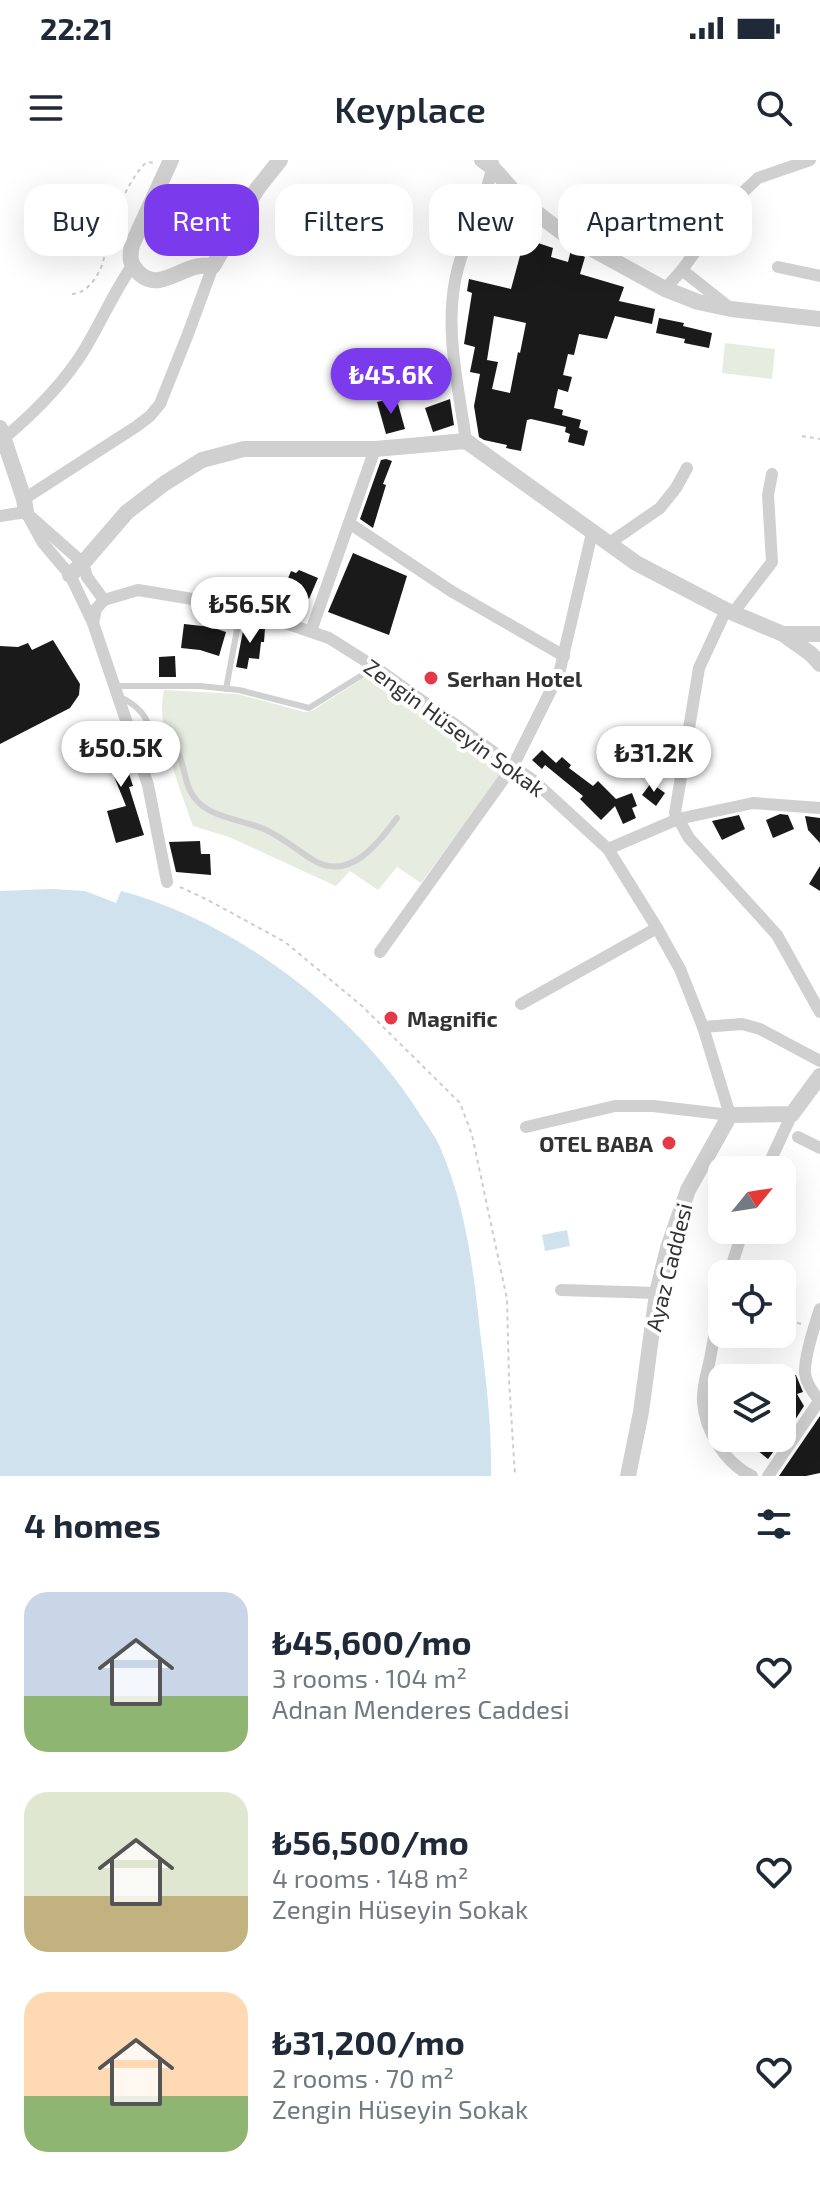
<!DOCTYPE html>
<meta charset="utf-8">
<style>
:root{--surface:#fff;--page:#f6f6f7;--text:#1f2937;--muted:#747a83;--accent:#7c3aed}
body{margin:0;font-family:"Exo 2",sans-serif;background:var(--page);color:var(--text);height:100vh;display:flex;flex-direction:column;font-size:30px;white-space:nowrap}
*{box-sizing:border-box;margin:0}
p{font-size:26px;color:var(--muted)}
.icon{flex:none;width:44px;height:44px;fill:none;stroke:currentColor;stroke-width:2;stroke-linecap:round;stroke-linejoin:round}
.map{position:relative;height:1316px;overflow:hidden}
.side{display:flex;flex-direction:column;background:var(--surface);flex:1}
.side>*{flex:none}
.guide{position:absolute;left:24px;top:24px;width:772px;height:72px;display:flex;gap:16px}
.needle{width:52px;rotate:60deg}
.tools{position:absolute;left:708px;top:996px;display:grid;gap:16px}
.tools a{display:grid;place-items:center;width:88px;height:88px;border-radius:16px;background:var(--surface);box-shadow:0 8px 32px #0002;font-size:40px}
.price{position:absolute;translate:-50% -68px;padding:0 18px;border-radius:28px;background:#fff;color:#222;font-size:26px;line-height:52px;filter:drop-shadow(0 2px 4px #0008)}
.price::after{content:'';position:absolute;left:50%;top:48px;width:24px;height:18px;margin-left:-12px;background:inherit;clip-path:polygon(0 0,100% 0,50% 100%)}
.price.active{background:var(--accent);color:#fff}
ul{padding:0;list-style:none}
li{display:flex;align-items:center;gap:24px;height:200px;padding:0 24px}
li span{display:grid;place-items:center;flex:none;width:224px;height:160px;border-radius:24px;color:#555}
li>.icon{margin-inline-start:auto}
span .icon{width:96px;height:96px;fill:#fffc;stroke-width:1}
li b{font-size:34px}
h2{display:flex;justify-content:space-between;align-items:center;height:96px;padding:0 24px;font-size:34px}
.tag{padding:0 28px;border-radius:24px;background:var(--surface);box-shadow:0 8px 32px #0002;font-size:28px;line-height:72px}
.tag.active{background:var(--accent);color:#fff}
.status{display:flex;justify-content:space-between;align-items:center;height:56px;padding:0 40px;background:var(--surface);direction:ltr}
.status svg{height:22px;fill:currentColor}
header{display:flex;justify-content:space-between;align-items:center;height:104px;padding:0 24px;background:var(--surface);font-size:36px;font-weight:600}
.map>svg:first-child{display:block}
.green{fill:#e6ecdf}
.water{fill:#cfe2ee}
.building{fill:#1a1a1a;fill-rule:evenodd}
.lines{fill:none;stroke-linecap:round;stroke-linejoin:round}
.path{stroke:#cdcdcd;stroke-width:2;stroke-dasharray:4 4;stroke-linecap:butt}
.service{stroke:#d0d0d0;stroke-width:6}
.minor{stroke:#d0d0d0;stroke-width:12}
.tertiary{stroke:#d0d0d0;stroke-width:16}
.poi-dot{fill:#e63946;stroke:#fff;stroke-width:3}
.labels{text-anchor:middle;dominant-baseline:central;stroke-width:8;stroke-linejoin:round;paint-order:stroke}
.poi-label{font-size:22px;font-weight:bold;fill:#333;stroke:#fff;text-anchor:start}
.street-label{font-size:22px;fill:#333;stroke:#fff}
</style>
<div class="status"><b>22:21</b><svg viewBox="0 0 49 12"><path d="M0 12V9h3v3zM5 12V6h3v6zM10 12V3h3v9zM15 12V0h3v12zM26 1h20v11H26zM47 4h2v5h-2z"/></svg></div>
<header><svg class="icon" aria-label="menu" viewBox="0 0 24 24"><path d="M4 6h16M4 12h16M4 18h16"/></svg>Keyplace<svg class="icon" aria-label="search" viewBox="0 0 24 24"><circle cx="10" cy="10" r="6"/><path d="M15 15l6 6"/></svg></header>
<div class="map">
<svg width="820" height="1316" viewBox="0 0 820 1316">
<rect width="100%" height="100%" fill="#fff"/>
<!-- green -->
<g class="green">
<path d="M 725,183 L 775,189 L 772,219 L 722,213 Z"/>
<path d="M 373,512 L 417,549 L 504,610 L 421,723 L 397,707 L 378,730 L 350,711 L 336,726 L 229,677 L 193,666 C 180,629 155,568 164,530 L 238,534 L 304,552 L 312,551 Z"/>
</g>
<!-- water -->
<g class="water">
<path d="M 51,729 L 85,731 L 116,743 L 121,731 C 236,761 359,855 421,956 C 428,966 435,976 440,987 C 466,1048 473,1106 480,1171 C 486,1219 492,1267 491,1316 L 0,1316 L 0,731 Z"/>
<path d="M 567,1070 L 570,1086 L 545,1091 L 542,1075 Z"/>
</g>
<!-- building -->
<g class="building">
<path d="M 498,51 L 527,64 L 524,71 L 540,76 L 538,83 L 553,88 L 551,97 L 568,102 L 571,90 L 585,97 L 580,114 L 624,127 L 619,141 L 655,149 L 652,164 L 615,156 L 607,179 L 579,174 L 574,195 L 568,194 L 563,215 L 572,217 L 568,232 L 558,229 L 554,248 L 563,250 L 562,255 L 581,260 L 579,268 L 588,271 L 584,286 L 568,282 L 570,274 L 565,272 L 566,267 L 531,259 L 527,260 L 521,291 L 506,288 L 507,285 L 484,280 L 479,277 L 474,246 L 480,214 L 470,212 L 475,187 L 464,184 L 472,133 L 467,131 L 469,119 L 511,129 L 521,92 L 481,70 L 486,58 L 493,62 ZM 494,156 L 526,163 L 520,193 L 518,192 L 510,233 L 492,229 L 498,202 L 487,200 Z"/>
<path d="M 659,158 L 684,163 L 683,166 L 712,173 L 709,188 L 684,183 L 685,179 L 656,173 Z"/>
<path d="M 396,237 L 405,269 L 386,274 L 377,242 Z"/>
<path d="M 450,239 L 454,265 L 433,272 L 425,248 Z"/>
<path d="M 386,299 L 392,301 L 383,324 L 386,325 L 373,368 L 360,359 L 381,300 Z"/>
<path d="M 353,393 L 407,416 L 389,475 L 328,452 Z"/>
<path d="M 299,410 L 318,418 L 309,439 L 284,428 L 291,411 L 296,413 Z"/>
<path d="M 268,420 L 279,423 L 274,444 L 250,438 L 254,421 L 267,424 Z"/>
<path d="M 184,464 L 211,467 L 226,472 L 219,496 L 200,490 L 181,488 Z"/>
<path d="M 244,466 L 265,468 L 264,482 L 261,482 L 259,499 L 249,498 L 247,509 L 236,507 Z"/>
<path d="M 53,480 L 80,524 L 79,535 L 70,548 L 0,584 L 0,486 L 18,487 L 28,483 L 32,490 Z"/>
<path d="M 175,496 L 176,517 L 159,517 L 159,497 Z"/>
<path d="M 112,562 L 133,626 L 129,627 L 144,675 L 116,683 L 107,651 L 126,646 L 111,609 L 98,566 Z"/>
<path d="M 542,590 L 556,603 L 562,597 L 571,605 L 569,608 L 593,626 L 598,621 L 616,639 L 632,633 L 637,646 L 632,648 L 636,658 L 623,664 L 615,646 L 601,660 L 580,639 L 583,636 L 545,605 L 542,609 L 532,600 Z"/>
<path d="M 651,623 L 665,633 L 656,646 L 642,635 Z"/>
<path d="M 780,654 L 788,655 L 794,669 L 773,678 L 766,660 Z"/>
<path d="M 739,655 L 745,669 L 722,680 L 712,661 Z"/>
<path d="M 805,656 L 820,658 L 820,683 L 808,670 Z"/>
<path d="M 200,681 L 201,694 L 210,694 L 211,715 L 176,712 L 169,682 Z"/>
<path d="M 820,706 L 820,731 L 809,724 Z"/>
<path d="M 782,1214 L 796,1215 L 803,1232 L 797,1234 L 804,1246 L 795,1260 L 782,1267 Z"/>
<path d="M 820,1256 L 820,1313 L 806,1316 L 779,1316 Z"/>
<path d="M 759,1278 L 779,1278 L 782,1280 L 768,1299 L 752,1286 Z"/>
</g>
<g class="lines">
<!-- path -->
<g class="path">
<path d="M 72,134 C 87,133 97,118 102,105 C 106,95 104,84 108,74 C 116,53 130,16 147,2 L 155,3"/>
<path d="M 802,276 L 820,279"/>
<path d="M 180,727 L 206,739 L 285,782 L 362,846 L 460,943 L 472,975 L 507,1139 L 509,1219 L 515,1316"/>
<path d="M 782,1158 L 801,1164"/>
</g>
<!-- service -->
<g class="service">
<path d="M 115,526 L 200,526 L 239,530 L 309,548 L 375,507"/>
<path d="M 226,529 L 241,448"/>
<path d="M 120,537 C 139,546 147,556 153,577 C 193,583 175,618 198,642 C 215,659 245,660 266,670 C 283,678 297,690 313,700 C 349,722 378,684 397,658"/>
</g>
<!-- minor -->
<g class="minor">
<path d="M 778,107 L 820,116"/>
<path d="M 682,110 L 730,148"/>
<path d="M 665,129 L 682,110 L 713,67 L 739,36 L 758,18 L 810,0"/>
<path d="M 3,279 C 34,253 66,221 86,187 C 102,160 114,132 132,106"/>
<path d="M 466,281 C 459,229 445,174 455,121 C 462,81 486,44 493,3"/>
<path d="M 24,339 L 137,266 L 150,256 L 160,244 L 188,174 L 213,106"/>
<path d="M 26,352 L 43,383 L 70,415 L 93,463"/>
<path d="M 0,356 L 26,352"/>
<path d="M 31,357 L 83,403 L 87,417 L 104,440"/>
<path d="M 349,363 L 451,431 L 564,496"/>
<path d="M 608,384 L 660,348 L 676,328 L 687,308"/>
<path d="M 104,440 L 138,430 L 235,446 L 329,478 L 375,507 L 534,621 L 608,689 L 657,768 L 680,809 L 703,867 L 730,955 L 653,946 L 615,946 L 526,967"/>
<path d="M 104,440 L 96,449 L 93,463 L 148,625 L 167,722"/>
<path d="M 726,450 L 699,508 L 675,653 L 689,678 L 777,775 L 820,852"/>
<path d="M 733,453 L 772,402 L 768,335 L 772,314"/>
<path d="M 311,471 L 375,289"/>
<path d="M 608,689 L 678,659 L 753,643 L 820,648"/>
<path d="M 380,792 L 513,606 L 559,514 L 592,373"/>
<path d="M 521,844 L 657,768"/>
<path d="M 703,867 L 742,864 L 760,869 L 820,901"/>
<path d="M 798,977 L 820,988"/>
<path d="M 766,1010 L 792,954"/>
<path d="M 729,1114 L 743,1070"/>
<path d="M 561,1130 L 657,1133"/>
<path d="M 722,1138 C 717,1158 714,1178 710,1199 C 707,1213 702,1227 703,1242 C 705,1271 726,1304 752,1316"/>
<path d="M 820,1149 C 815,1164 804,1197 805,1213 C 806,1223 814,1234 820,1241"/>
<path d="M 768,1316 L 819,1241"/>
</g>
<!-- tertiary -->
<g class="tertiary">
<path d="M 171,0 L 132,85 C 129,98 130,105 140,114 C 159,131 180,108 200,106 C 204,105 208,106 213,106 L 257,29 L 280,0"/>
<path d="M 482,0 L 492,7 L 526,45 L 563,73 L 665,129 L 698,142 L 731,149 L 820,159"/>
<path d="M 0,268 L 24,339 L 26,352"/>
<path d="M 70,415 L 83,403 L 127,352 L 165,323 L 202,300 L 244,289 L 375,289 L 466,281 L 636,403 L 726,450 L 783,474 L 820,474"/>
<path d="M 783,474 L 811,494 L 820,504"/>
<path d="M 628,1316 L 641,1252 L 657,1133 L 668,1088 L 688,1030 L 730,955 L 792,954 L 820,916"/>
</g>
</g>
<!-- markers -->
<g class="poi-dot">
<circle cx="431" cy="518" r="8"/>
<circle cx="391" cy="858" r="8"/>
<circle cx="669" cy="983" r="8"/>
</g>
<g class="labels">
<!-- poi labels -->
<g class="poi-label">
<text x="447" y="518">Serhan Hotel</text>
<text x="407" y="858">Magnific</text>
<text x="653" y="983" text-anchor="end">OTEL BABA</text>
</g>
<!-- street labels -->
<g class="street-label">
<text transform="translate(455 567) rotate(36)">Zengin Hüseyin Sokak</text>
<text transform="translate(668 1107) rotate(-76)">Ayaz Caddesi</text>
</g>
</g>
</svg>
<div class="tools">
<a><svg class="needle" viewBox="-14 -14 28 28"><path d="M0-13l5 13h-10z" fill="#e53935"/><path d="M0 13l5-13h-10z" fill="#747a83"/></svg></a>
<a><svg class="icon" aria-label="locate" viewBox="0 0 24 24"><circle cx="12" cy="12" r="6"/><path d="M12 2v4M12 18v4M2 12h4M18 12h4"/></svg></a>
<a><svg class="icon" aria-label="layers" viewBox="0 0 24 24"><path d="M12 4l9 5-9 5-9-5zM3 14l9 5 9-5"/></svg></a>
</div>
<b class="price active" style="left:391px;top:256px">₺45.6K</b>
<b class="price" style="left:250px;top:485px">₺56.5K</b>
<b class="price" style="left:121px;top:629px">₺50.5K</b>
<b class="price" style="left:654px;top:634px">₺31.2K</b>
<div class="guide">
<a class="tag">Buy</a>
<a class="tag active">Rent</a>
<a class="tag">Filters</a>
<a class="tag">New</a>
<a class="tag">Apartment</a>
</div>
</div>
<section class="side">
<h2>4 homes<svg class="icon" aria-label="filters" viewBox="0 0 24 24"><path d="M4 7h16M4 17h16"/><circle cx="9" cy="7" r="2"/><circle cx="15" cy="17" r="2"/></svg></h2>
<ul>
<li><span style="background:linear-gradient(#c9d6e8 65%,#8fb573 0)"><svg class="icon" aria-label="home" viewBox="0 0 24 24"><path d="M3 11l9-7 9 7M6 9v11h12V9"/></svg></span><div><b>₺45,600/mo</b><p>3 rooms · 104 m²</p><p>Adnan Menderes Caddesi</p></div><svg class="icon" aria-label="heart" viewBox="0 0 24 24"><path d="M12 20l-8-8c-3-5 5-10 8-4 3-6 11-1 8 4z"/></svg></li>
<li><span style="background:linear-gradient(#dfe7d0 65%,#c2b280 0)"><svg class="icon" aria-label="home" viewBox="0 0 24 24"><path d="M3 11l9-7 9 7M6 9v11h12V9"/></svg></span><div><b>₺56,500/mo</b><p>4 rooms · 148 m²</p><p>Zengin Hüseyin Sokak</p></div><svg class="icon" aria-label="heart" viewBox="0 0 24 24"><path d="M12 20l-8-8c-3-5 5-10 8-4 3-6 11-1 8 4z"/></svg></li>
<li><span style="background:linear-gradient(#ffd9b3 65%,#8fb573 0)"><svg class="icon" aria-label="home" viewBox="0 0 24 24"><path d="M3 11l9-7 9 7M6 9v11h12V9"/></svg></span><div><b>₺31,200/mo</b><p>2 rooms · 70 m²</p><p>Zengin Hüseyin Sokak</p></div><svg class="icon" aria-label="heart" viewBox="0 0 24 24"><path d="M12 20l-8-8c-3-5 5-10 8-4 3-6 11-1 8 4z"/></svg></li>
</ul>
</section>
